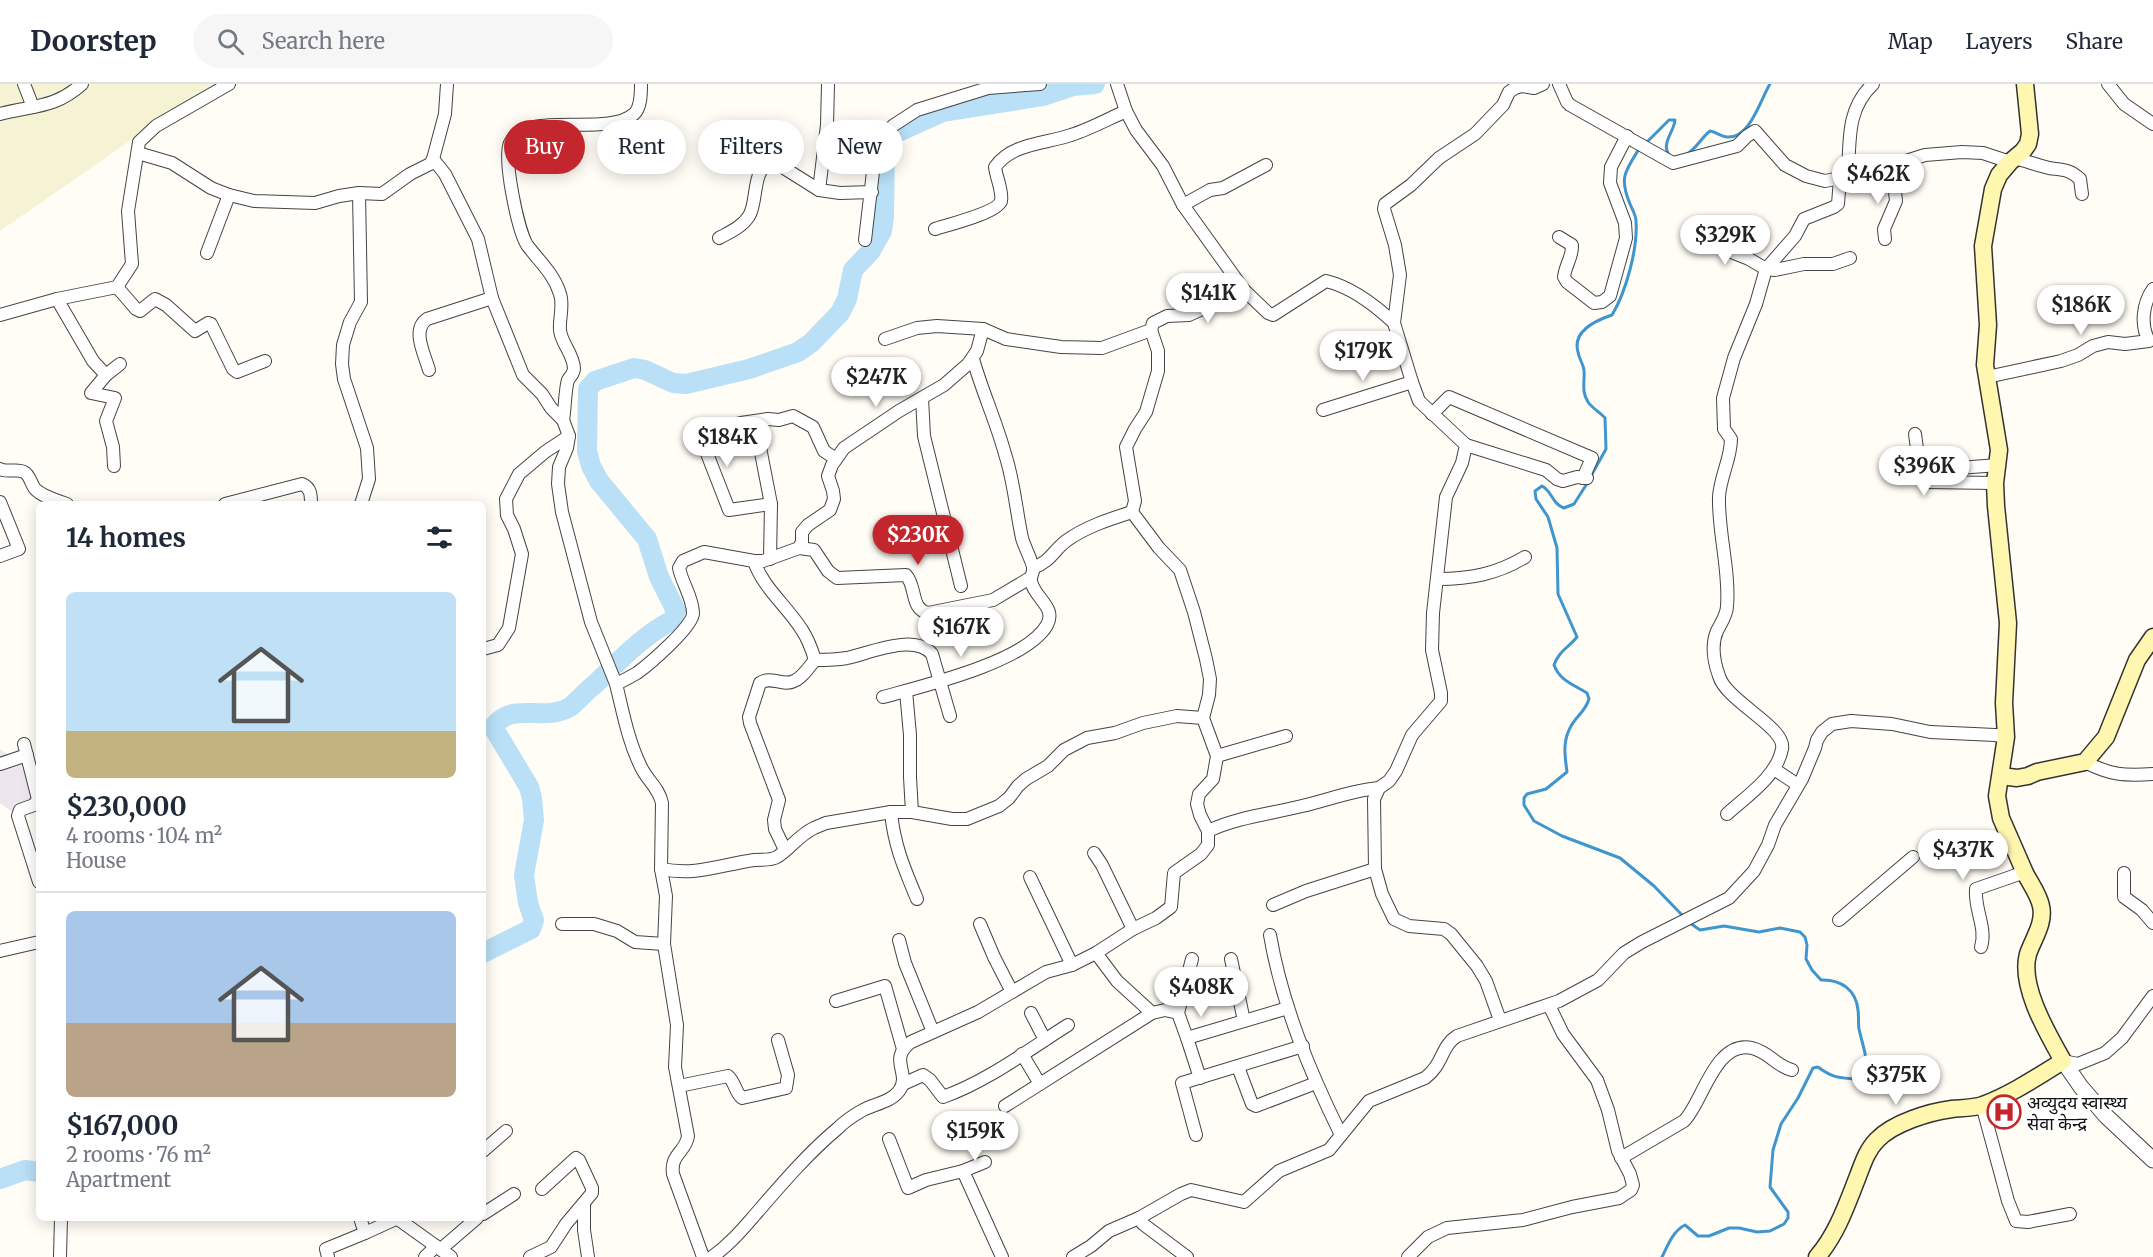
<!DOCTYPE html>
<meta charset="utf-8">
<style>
:root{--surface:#fff;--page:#f6f6f7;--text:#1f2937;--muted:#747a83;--line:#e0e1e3;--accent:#c4262e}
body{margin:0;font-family:Merriweather,"Noto Sans Devanagari",serif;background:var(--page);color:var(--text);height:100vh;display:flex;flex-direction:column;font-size:22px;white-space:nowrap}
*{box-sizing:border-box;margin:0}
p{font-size:20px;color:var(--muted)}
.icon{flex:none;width:33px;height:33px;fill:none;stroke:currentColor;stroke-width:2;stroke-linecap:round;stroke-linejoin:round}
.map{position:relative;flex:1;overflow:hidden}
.panel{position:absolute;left:36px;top:417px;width:450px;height:720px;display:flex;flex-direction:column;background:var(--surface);border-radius:9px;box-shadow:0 3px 15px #0003}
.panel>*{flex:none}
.guide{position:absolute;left:504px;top:36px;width:570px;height:54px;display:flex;gap:12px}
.price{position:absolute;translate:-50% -51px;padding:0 14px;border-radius:21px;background:#fff;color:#222;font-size:20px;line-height:39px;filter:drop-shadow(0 2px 3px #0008)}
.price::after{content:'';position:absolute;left:50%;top:36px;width:18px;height:14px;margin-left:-9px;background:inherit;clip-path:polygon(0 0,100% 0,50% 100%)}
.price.selected{background:var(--accent);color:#fff}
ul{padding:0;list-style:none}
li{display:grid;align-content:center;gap:12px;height:318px;padding:0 30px}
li+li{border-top:2px solid var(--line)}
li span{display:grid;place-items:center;height:186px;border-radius:9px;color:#555}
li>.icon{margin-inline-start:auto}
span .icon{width:108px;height:108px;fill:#fffc;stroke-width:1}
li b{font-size:26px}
h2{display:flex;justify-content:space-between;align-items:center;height:72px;padding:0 30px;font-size:26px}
.pill{padding:0 21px;border-radius:27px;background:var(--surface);box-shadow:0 3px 15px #0003;font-size:21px;line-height:54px}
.pill.selected{background:var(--accent);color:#fff}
header{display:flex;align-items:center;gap:36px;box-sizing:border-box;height:84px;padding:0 30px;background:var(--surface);border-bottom:2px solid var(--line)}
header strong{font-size:28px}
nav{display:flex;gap:33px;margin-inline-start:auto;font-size:21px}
.search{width:420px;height:54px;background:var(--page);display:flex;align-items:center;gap:15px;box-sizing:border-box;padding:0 21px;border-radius:33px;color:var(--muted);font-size:22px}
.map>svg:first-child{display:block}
.industrial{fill:#eee6ef}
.farmland{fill:#f6f3d4}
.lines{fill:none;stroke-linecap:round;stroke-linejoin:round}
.stream{stroke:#3f96cf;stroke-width:3}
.river{stroke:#b9e0f7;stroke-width:20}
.minor-casing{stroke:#444;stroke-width:14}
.tertiary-casing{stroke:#444;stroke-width:17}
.secondary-casing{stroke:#333;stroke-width:19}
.minor{stroke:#fff;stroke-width:12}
.tertiary{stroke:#fff;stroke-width:15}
.secondary{stroke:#fff6b0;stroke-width:16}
.labels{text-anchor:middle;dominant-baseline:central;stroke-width:6;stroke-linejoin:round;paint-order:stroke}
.poi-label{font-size:18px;fill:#111;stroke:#fff;text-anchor:start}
</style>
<header>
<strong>Doorstep</strong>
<div class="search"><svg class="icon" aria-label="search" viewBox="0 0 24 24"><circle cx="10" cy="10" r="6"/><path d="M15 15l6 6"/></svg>Search here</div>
<nav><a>Map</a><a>Layers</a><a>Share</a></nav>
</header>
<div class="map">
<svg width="2153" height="1173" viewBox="0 0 2153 1173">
<rect width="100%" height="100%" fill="#fffdf5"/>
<!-- industrial -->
<path class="industrial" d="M 0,665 L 36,691 L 39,709 L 18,729 L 11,727 L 0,719 Z"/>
<!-- farmland -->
<path class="farmland" d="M 0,0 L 212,0 L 0,147 Z"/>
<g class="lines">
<!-- stream -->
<g class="stream">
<path d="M 1646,59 L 1669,36 L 1675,36 C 1674,48 1661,59 1669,71"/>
<path d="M 1687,70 C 1697,64 1701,54 1710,47 C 1716,48 1722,53 1727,53 C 1750,55 1760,16 1770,0"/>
<path d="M 1591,392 L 1606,365 L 1605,334 C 1600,328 1593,325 1588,318 C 1581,307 1585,298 1584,286 C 1583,279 1579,275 1578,268 C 1572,247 1597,236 1612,231 C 1626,208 1638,164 1636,137 C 1636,131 1632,125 1630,120 C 1619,94 1625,87 1639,65"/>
<path d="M 1588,398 L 1574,420 L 1564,424 C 1552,420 1552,407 1542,402 L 1535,407 L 1536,415 L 1548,433 L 1557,464 L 1558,510 L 1577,553 C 1568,564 1559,567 1554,581 C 1560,597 1573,600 1587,609 L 1589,615 C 1585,628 1577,631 1571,642 C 1562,658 1565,672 1567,688 L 1546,705 L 1527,710 L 1524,714 L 1524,721 L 1534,737 L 1562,752 L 1620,774 L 1654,802 L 1683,832"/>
<path d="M 1662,1173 C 1668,1161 1673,1147 1685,1141 L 1698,1152 L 1709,1152 L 1729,1144 L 1739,1144 L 1757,1148 L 1770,1147 L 1784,1140 L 1788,1134 L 1788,1128 L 1770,1103 L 1773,1066 L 1781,1040 L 1798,1014 L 1813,984 L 1818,983 C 1835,996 1842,993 1862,996 L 1866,992 C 1868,973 1863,963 1859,945 C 1858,939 1859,932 1858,926 C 1856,906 1841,895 1821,896 L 1812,886 L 1806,875 L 1807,861 L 1805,853 L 1800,848 L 1780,844 L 1759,848 L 1724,842 L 1700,846 L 1690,839"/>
</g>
<!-- river -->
<g class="river">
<path d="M 483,869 L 531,845 L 534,836 L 528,819 L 524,791 L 534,736 L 532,714 L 529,703 L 493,643 C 513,616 543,639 570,623 C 578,617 586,607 594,601 C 618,578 643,551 673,536 L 676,527 L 659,493 L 647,455 L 599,397 L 591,382 L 587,367 L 588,305 L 595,297 L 634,284 L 645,286 L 673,299 L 686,300 L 749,285 L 798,268 L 811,259 L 840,229 L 847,215 L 853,186 L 870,168 L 882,147 L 884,133 L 885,63 L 890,53 L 894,50 L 943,28 L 1043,12 L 1073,2 L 1095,0"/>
<path d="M 0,1095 L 25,1086 L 39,1088"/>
</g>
<defs>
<g id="minor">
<path d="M 24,0 L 33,23"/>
<path d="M 1117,0 L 1126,27 L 1136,46 L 1163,82 L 1183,121 L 1244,206 L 1268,229 L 1273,231 L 1326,197 C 1351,203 1376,222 1394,239"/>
<path d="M 1559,0 L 1567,18 L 1570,21 L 1673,79 L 1737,62 L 1747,52 L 1755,47 L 1785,81 L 1806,92 L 1825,97 L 1871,88 L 1925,71 L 1962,68 L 1983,69 L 2010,78"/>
<path d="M 2108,0 L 2124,20 L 2153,40"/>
<path d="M 0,30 C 33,21 54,25 82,0"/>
<path d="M 138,69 L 172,79 L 211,104 L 229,111 L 254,117 L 315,119 L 339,112 L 359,109 L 382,110 L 410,90 L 430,80 L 433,75 L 445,30 L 447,0"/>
<path d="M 2014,74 C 2026,77 2037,81 2049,84 C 2062,86 2070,85 2080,95 L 2082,110"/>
<path d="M 433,75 L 445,90 L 478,155 L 492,214 L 523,291 L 542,310 L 551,324 L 563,336 L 569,352 L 567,364 L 559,383 L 558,400 L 562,428 L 591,538 L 616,600"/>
<path d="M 1848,92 C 1850,58 1846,25 1873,0"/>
<path d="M 819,106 L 827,41 L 828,0"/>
<path d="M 359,109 L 361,218 L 350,238 L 343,261 L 342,280 L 344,295 L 367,364 L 369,395 L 361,420"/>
<path d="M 1183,121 L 1210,106 L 1223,104 L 1266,81"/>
<path d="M 935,145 C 947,141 997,129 1001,117 C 1003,107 996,93 995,83 C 1012,59 1045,60 1071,51 C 1090,45 1108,35 1126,27"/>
<path d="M 1559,153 L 1572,161 C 1573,172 1565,182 1564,193 L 1567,198 L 1594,219 L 1602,218 L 1610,212 L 1626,154 L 1625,139 L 1610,99 L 1611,83 L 1627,52"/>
<path d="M 719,154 C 730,148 742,143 749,132 C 759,116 750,79 776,79 L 819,106 L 840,109 L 872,108"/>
<path d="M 1696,154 L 1749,175 L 1766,185 L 1775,186 L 1804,180 L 1833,180 L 1850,174"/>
<path d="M 1885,155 L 1884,145 L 1896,117 L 1892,81"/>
<path d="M 865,156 L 876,62 L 881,52 L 894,41 L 917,26 L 988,4 L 1040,0"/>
<path d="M 207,169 L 229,111"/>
<path d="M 117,203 L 136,225 L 140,227 L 155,215 L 166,221 L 195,247 L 208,239 L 211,240 L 233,285 L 237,288 L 265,277"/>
<path d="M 57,215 L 93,277 L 106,291 L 120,280"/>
<path d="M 0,231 L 57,215 L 117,203 L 132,180 L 128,127 L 139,58 L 156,42 L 229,0"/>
<path d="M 885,255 L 917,244 L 937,242 L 983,245 L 1006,255 L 1061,263 L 1102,264 L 1151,246 L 1153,239 L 1167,232 L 1189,231 L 1244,206"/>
<path d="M 429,286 C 425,271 411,246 427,235 L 492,214"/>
<path d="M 106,291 L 91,309 L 115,314 L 106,337 L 113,363 L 114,382"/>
<path d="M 1987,293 L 2061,277 L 2078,271 L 2093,262 L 2108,258 L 2125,260 L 2149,257 C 2140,241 2143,219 2153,205"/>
<path d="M 922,314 L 924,352 L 961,502"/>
<path d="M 1323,326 L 1412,298"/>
<path d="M 1432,330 L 1449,313 L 1592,374 L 1583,394"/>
<path d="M 563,336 C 565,326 565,305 568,296 C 571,291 574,290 574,284 C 573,269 561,259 560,246 C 559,234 564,221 560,210 C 554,190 539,177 527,161 C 518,146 503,76 510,59 C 525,25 607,54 634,30 C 641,24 641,9 641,0"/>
<path d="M 755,338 L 771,420 L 770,475"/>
<path d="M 1915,350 L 1920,387 L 1925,398 L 1995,399"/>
<path d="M 1466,361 L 1546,386 L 1557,395 L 1563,397 L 1577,393 L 1587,394"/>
<path d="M 0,385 C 8,389 17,384 24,388 C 30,391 31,400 35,405 C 43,413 56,416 67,420"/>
<path d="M 1920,387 L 1998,381"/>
<path d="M 0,418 L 19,465 L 0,472"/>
<path d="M 225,420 L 302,400 C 311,404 311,411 311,420"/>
<path d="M 771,420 L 729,426 L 699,349 L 741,339 L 768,335 L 779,336 L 793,332 L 813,343 L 824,367 L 836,375"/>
<path d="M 799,464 L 814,466 L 828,487 L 837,494 L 906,491 C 917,503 910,525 928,529 L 993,516 L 1030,494"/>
<path d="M 754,477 C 763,504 787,522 802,546 C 808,555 812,566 815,576"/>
<path d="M 1033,484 C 1051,477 1053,467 1066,457 C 1085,443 1110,435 1132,428"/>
<path d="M 1438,495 C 1470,495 1497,490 1525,473"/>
<path d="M 483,565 L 498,561 L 509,544 L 522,470 L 514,445 L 507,431 L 506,415 L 519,390 L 545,368 L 569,352"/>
<path d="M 906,607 L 910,651 L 910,693 L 912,728"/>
<path d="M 883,613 C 923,602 1026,578 1047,541 C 1057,523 1034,514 1031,497 C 1030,492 1034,489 1033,484 C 1033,479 1024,462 1022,454 C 1016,426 1014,397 1005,370 C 996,337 982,307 973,275"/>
<path d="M 24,660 L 38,715 L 34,721 L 20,726 L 18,732 L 39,798"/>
<path d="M 1217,672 L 1286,652"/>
<path d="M 2085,678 C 2110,691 2124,692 2153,690"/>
<path d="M 0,680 L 27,671"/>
<path d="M 1774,685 L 1798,701"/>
<path d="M 891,728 C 894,761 904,784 917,815"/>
<path d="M 1727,730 C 1747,712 1777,692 1782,665 C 1787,644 1726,617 1719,592 C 1714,578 1711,561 1717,547 C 1721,539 1727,531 1727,522 C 1730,487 1718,448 1719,413 C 1720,393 1731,375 1731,355 L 1724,345 L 1723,314 L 1734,274 L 1756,220 L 1766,185 L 1795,152 L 1804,135 L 1834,123 L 1838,120 L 1840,94"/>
<path d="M 1208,747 C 1238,733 1270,730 1302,722 C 1328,716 1353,706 1379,704"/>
<path d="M 785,766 L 775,745 L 774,736 L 779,716 L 750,639 L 749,633 L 760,599 C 771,591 783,603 794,597 C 802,594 809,583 815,576 C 826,576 836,576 847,574 C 870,569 914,549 932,570 L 950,632"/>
<path d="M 1094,769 L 1102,781 L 1133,845"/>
<path d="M 661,785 C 696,792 720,781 754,776 C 762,775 770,777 777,773 C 790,765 799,751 814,744 L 826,739 L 891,728 L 912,728 L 952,735 L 967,735 L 999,722 L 1009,714 L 1018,702 L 1026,695 L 1048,682 L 1064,666 L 1087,654 L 1115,649 L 1143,639 L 1177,632 L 1203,634"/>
<path d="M 2124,789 L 2124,813 L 2142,826 L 2153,839"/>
<path d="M 1030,793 L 1072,881"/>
<path d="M 1273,821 L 1306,807 L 1375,785"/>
<path d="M 1839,836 L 1913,773"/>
<path d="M 562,840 L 594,840 L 617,847 L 635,858 L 664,860"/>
<path d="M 980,840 L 994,873 L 1012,908"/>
<path d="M 1270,851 C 1282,921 1310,988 1341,1051"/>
<path d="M 899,856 L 905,879 L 933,948"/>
<path d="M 1981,863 C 1987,844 1974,825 1976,805 L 2025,788"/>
<path d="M 0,867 L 39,858"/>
<path d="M 1096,869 L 1117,897 L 1152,929"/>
<path d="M 1231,875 L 1244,937"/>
<path d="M 836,917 L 885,902 L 903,965"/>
<path d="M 1031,929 L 1045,956"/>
<path d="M 1500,936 L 1486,897 L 1477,882 L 1451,850 L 1444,845 L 1409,842 L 1394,835 L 1382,810 L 1375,785 L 1374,715 L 1379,704 L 1389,697 L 1396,687 L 1412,651 L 1441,617 L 1441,609 L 1432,566 L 1433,529 L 1446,413 L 1462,379 L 1466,361 L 1419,317 L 1412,298 L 1394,239 L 1400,191 L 1395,161 L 1384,125 L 1385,120 L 1411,101 L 1439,74 L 1475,50 L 1503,21 L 1509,8 L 1515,4 L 1521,2 L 1534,4 L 1543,0"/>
<path d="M 1187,954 L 1178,929 L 1192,875"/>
<path d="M 1022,970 L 1040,1000"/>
<path d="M 2063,977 L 2078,980 L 2105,969 L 2122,954 L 2153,912"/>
<path d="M 1238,983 L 1252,1020 L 1256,1022 L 1316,999"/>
<path d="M 1200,994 L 1187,954 L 1288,924"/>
<path d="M 903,1000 L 923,991 L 930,996 L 943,1013 C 988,997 1028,966 1068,941"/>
<path d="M 679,1002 L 728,992 C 735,998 735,1008 742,1014 L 786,1004 L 788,991 L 778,956"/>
<path d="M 1982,1021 L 2008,1117 L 2016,1137 L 2028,1138 L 2070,1130"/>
<path d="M 1005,1022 L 1152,929 L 1165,926 L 1178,929"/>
<path d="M 1196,1051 L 1182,999 L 1303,962"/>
<path d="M 889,1055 L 908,1104 L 926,1096 L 963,1087 L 1002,1173"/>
<path d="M 483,1067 L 506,1047"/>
<path d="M 1621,1074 L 1684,1037 C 1702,1020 1715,955 1752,964 C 1771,969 1774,981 1792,986"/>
<path d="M 963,1087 L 985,1078"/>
<path d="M 584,1120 L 584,1146 L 588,1173"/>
<path d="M 483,1130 L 514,1110"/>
<path d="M 1139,1134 L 1143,1140 L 1187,1173"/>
<path d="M 398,1135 L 451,1173"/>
<path d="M 365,1149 L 398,1134"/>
<path d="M 441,1165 L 477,1134"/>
<path d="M 60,1173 L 61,1134"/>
<path d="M 328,1173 L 326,1165 L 365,1149 L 360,1134"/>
<path d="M 425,1173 L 436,1162"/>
<path d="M 530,1173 L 551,1163 L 566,1140 L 592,1109 L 592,1104 L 579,1076 L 576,1074 L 542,1105"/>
<path d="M 703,1173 L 673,1090 C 670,1070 686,1068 688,1052 L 675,983 L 677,941 L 664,860 L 666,812 L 661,785 L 662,719 C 659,704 647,696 641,683 C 628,657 623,628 616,600 C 623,597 630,593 637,589 C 648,581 694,542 693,529 C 693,514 682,499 679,484 L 683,477 L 704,468 L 754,477 L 763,477 L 799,464 L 802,458 L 802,448 L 808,441 L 830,426 L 834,415 L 833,407 L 828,392 L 832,381 L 844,364 L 899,327 L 944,301 L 968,280 L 977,267 L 983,245"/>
<path d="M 712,1173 C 729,1161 741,1147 754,1132 C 780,1102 807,1070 837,1045 C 844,1038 854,1031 863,1026 C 874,1020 891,1018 899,1007 C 912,989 887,976 911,958 L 978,928 L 1046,888 L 1072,881 L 1096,869 L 1133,845 L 1156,834 L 1171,823 L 1174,789 L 1201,770 L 1208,761 L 1208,747 L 1200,731 L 1197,720 L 1199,710 L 1213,695 L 1217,672 L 1203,634 L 1209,611 L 1210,595 L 1206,575 L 1194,528 L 1180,486 L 1159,464 L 1132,428 L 1135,417 L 1126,363 L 1135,345 L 1146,328 L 1158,287 L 1158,267 L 1151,246"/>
<path d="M 1073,1173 L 1091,1162 L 1109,1147 L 1139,1134 L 1181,1110 L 1191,1106 L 1244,1118 L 1279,1087 L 1329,1066 L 1369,1017 L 1425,994 C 1443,981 1441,962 1457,952 L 1559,917 L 1598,896 L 1624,869 L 1642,858 L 1729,814 L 1754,787 L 1768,761 L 1775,741 L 1802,695 L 1815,664 L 1817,656 L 1822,648 L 1832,640 L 1851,637 L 1892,640 L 1930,648 L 1995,651 L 2006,653"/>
<path d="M 1408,1173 L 1428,1153 L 1447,1144 L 1523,1136 L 1572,1123 L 1619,1114 L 1631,1106 L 1633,1101 L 1630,1090 L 1618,1067 L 1608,1026 L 1597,996 L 1563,950 L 1549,921"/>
</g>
<path id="tertiary" d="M 2063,977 L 2081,1003 L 2106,1032 L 2153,1076"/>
<g id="secondary">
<path d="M 2001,692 L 2017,694 L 2028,692 L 2037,688 L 2085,678 L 2106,653 L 2137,576 L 2153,553"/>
<path d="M 1817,1173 C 1837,1150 1847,1120 1858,1092 C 1863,1079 1867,1066 1877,1056 C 1893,1039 1929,1028 1952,1025 C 1962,1024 1973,1024 1983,1021 C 2012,1010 2037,993 2063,977 C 2048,950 2019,902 2028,870 C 2033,855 2045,839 2041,822 C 2039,811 2030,799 2025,789 C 2017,771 2009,752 2001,734 L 1997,712 L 2006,653 L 2004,619 L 2008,539 L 1996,422 L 1995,399 L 1999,366 L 1985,281 L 1988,241 L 1983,162 L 1993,105 L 1999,91 L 2010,78 L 2023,67 L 2028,60 L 2030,50 L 2025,0"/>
</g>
</defs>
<!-- minor casing -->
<use href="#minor" class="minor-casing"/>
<!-- tertiary casing -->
<use href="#tertiary" class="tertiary-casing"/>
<!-- secondary casing -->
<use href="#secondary" class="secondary-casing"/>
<!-- minor -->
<use href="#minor" class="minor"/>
<!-- tertiary -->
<use href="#tertiary" class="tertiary"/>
<!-- secondary -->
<use href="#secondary" class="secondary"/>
</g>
<!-- icons -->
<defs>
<symbol id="hospital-ring" viewBox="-11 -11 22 22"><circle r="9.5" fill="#fff" stroke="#c4262e" stroke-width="1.5"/><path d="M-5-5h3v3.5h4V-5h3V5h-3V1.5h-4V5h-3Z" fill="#c4262e"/></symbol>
</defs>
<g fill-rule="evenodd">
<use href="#hospital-ring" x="1985" y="1009" width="38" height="38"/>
</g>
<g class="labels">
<!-- poi labels -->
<g class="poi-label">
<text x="2027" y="1018">अव्युदय स्वास्थ्य<tspan x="2027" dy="21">सेवा केन्द्र</tspan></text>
</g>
</g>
</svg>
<b class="price" style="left:1878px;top:121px">$462K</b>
<b class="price" style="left:1725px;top:182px">$329K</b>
<b class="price" style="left:1208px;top:240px">$141K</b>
<b class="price" style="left:2081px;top:252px">$186K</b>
<b class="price" style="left:1363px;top:298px">$179K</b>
<b class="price" style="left:876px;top:324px">$247K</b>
<b class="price" style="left:727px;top:384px">$184K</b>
<b class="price" style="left:1924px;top:413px">$396K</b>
<b class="price selected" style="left:918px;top:482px">$230K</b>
<b class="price" style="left:961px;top:574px">$167K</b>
<b class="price" style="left:1963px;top:797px">$437K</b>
<b class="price" style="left:1201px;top:934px">$408K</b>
<b class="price" style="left:1896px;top:1022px">$375K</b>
<b class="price" style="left:975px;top:1078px">$159K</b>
<div class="guide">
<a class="pill selected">Buy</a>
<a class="pill">Rent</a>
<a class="pill">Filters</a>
<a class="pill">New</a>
</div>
<section class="panel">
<h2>14 homes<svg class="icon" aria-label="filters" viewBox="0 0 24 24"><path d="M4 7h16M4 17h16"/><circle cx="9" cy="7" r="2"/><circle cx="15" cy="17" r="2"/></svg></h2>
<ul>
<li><span style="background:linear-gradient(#bfe0f5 75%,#c2b280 0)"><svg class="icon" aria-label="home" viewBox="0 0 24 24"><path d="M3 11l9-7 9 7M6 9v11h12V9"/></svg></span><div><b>$230,000</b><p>4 rooms · 104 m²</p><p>House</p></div></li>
<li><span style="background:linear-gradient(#a9c7e8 60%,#b9a48a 0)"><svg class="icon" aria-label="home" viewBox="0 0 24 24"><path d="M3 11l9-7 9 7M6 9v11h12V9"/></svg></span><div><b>$167,000</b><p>2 rooms · 76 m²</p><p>Apartment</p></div></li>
</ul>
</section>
</div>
